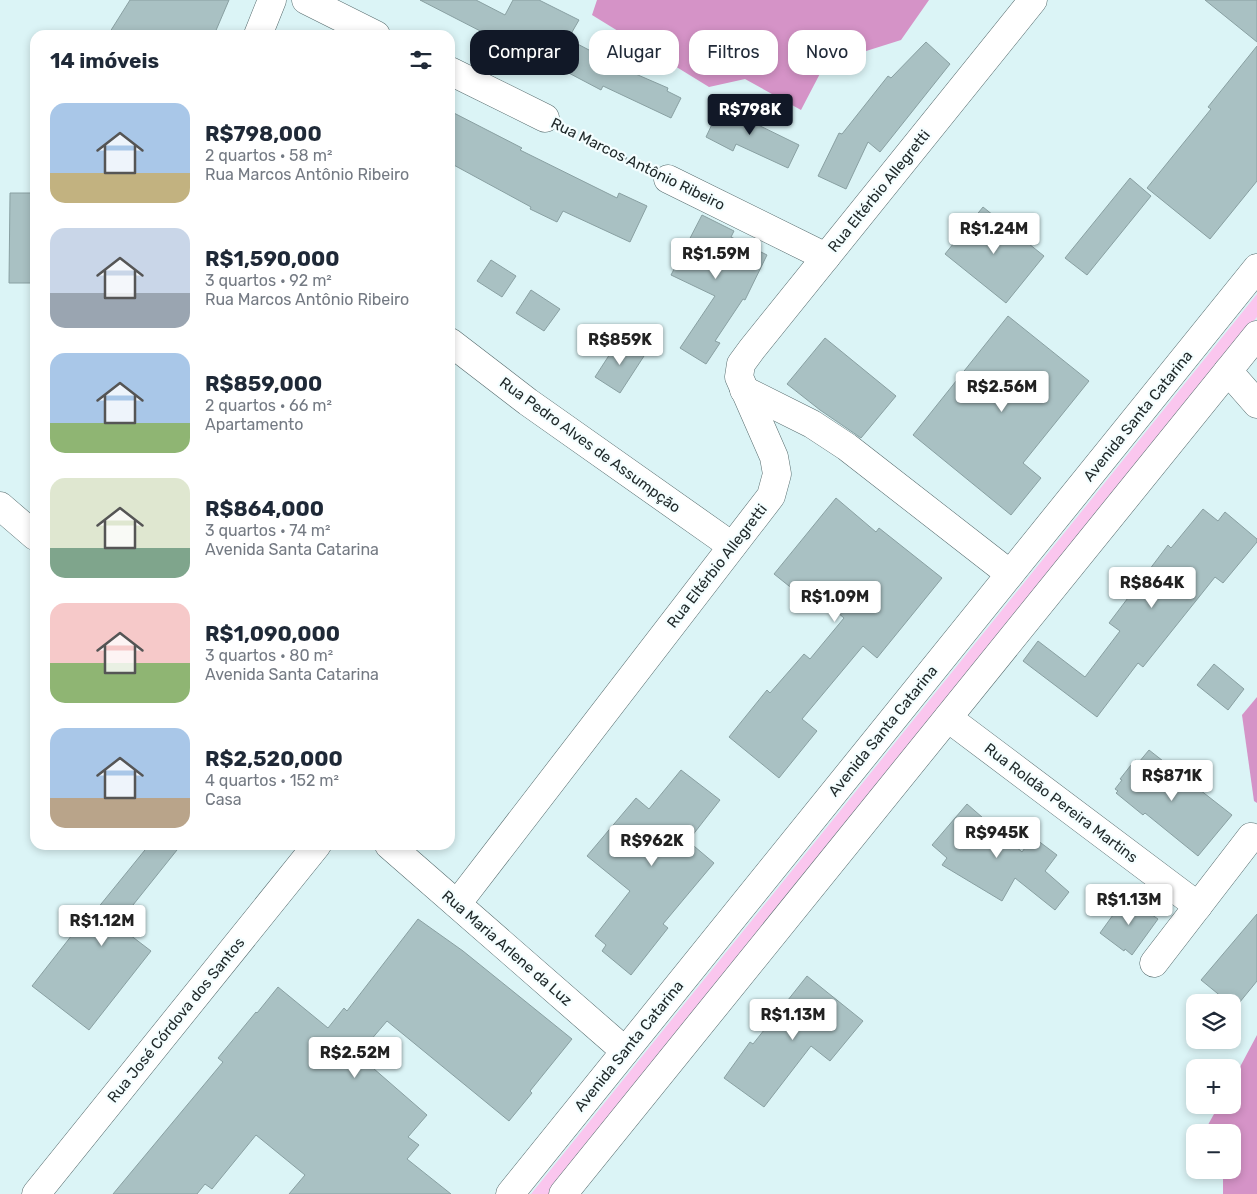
<!DOCTYPE html>
<html lang="pt">
<meta charset="utf-8">
<style>
:root{--surface:#fff;--page:#f6f6f7;--text:#1f2937;--muted:#747a83;--accent:#111827}
body{margin:0;font-family:Rubik,sans-serif;background:var(--page);color:var(--text);height:100vh;display:flex;flex-direction:column;font-size:19px;white-space:nowrap}
*{box-sizing:border-box;margin:0}
p{font-size:16px;color:var(--muted)}
.icon{flex:none;width:28px;height:28px;fill:none;stroke:currentColor;stroke-width:2;stroke-linecap:round;stroke-linejoin:round}
.map{position:relative;flex:1;overflow:hidden}
.sheet{position:absolute;left:30px;top:30px;width:425px;height:820px;display:flex;flex-direction:column;background:var(--surface);border-radius:15px;box-shadow:0 2px 8px #0003}
.sheet>*{flex:none}
.hud{position:absolute;left:470px;top:30px;width:475px;height:45px;display:flex;gap:10px}
.buttons{position:absolute;left:1186px;top:994px;display:grid;gap:10px}
.buttons a{display:grid;place-items:center;width:55px;height:55px;border-radius:10px;background:var(--surface);box-shadow:0 2px 8px #0003;font-size:25px}
.price{position:absolute;translate:-50% -42px;padding:0 11px;border-radius:5px;background:#fff;color:#222;font-size:16px;line-height:32px;filter:drop-shadow(0 1px 2px #0008)}
.price::after{content:'';position:absolute;left:50%;top:30px;width:15px;height:11px;margin-left:-8px;background:inherit;clip-path:polygon(0 0,100% 0,50% 100%)}
.price.on{background:var(--accent);color:#fff}
ul{padding:0;list-style:none}
li{display:flex;align-items:center;gap:15px;height:125px;padding:0 20px}
li span{display:grid;place-items:center;flex:none;width:140px;height:100px;border-radius:15px;color:#555}
li>.icon{margin-inline-start:auto}
span .icon{width:60px;height:60px;fill:#fffc;stroke-width:1}
li b{font-size:21px}
h2{display:flex;justify-content:space-between;align-items:center;height:60px;padding:0 20px;font-size:21px}
.chip{padding:0 18px;border-radius:15px;background:var(--surface);box-shadow:0 2px 8px #0003;font-size:18px;line-height:45px}
.chip.on{background:var(--accent);color:#fff}
.map>svg:first-child{display:block}
.green{fill:#fac6ee}
.forest{fill:#d593c7}
.building{fill:#a9c1c3;stroke:#89a0a2}
.lines{fill:none;stroke-linecap:round;stroke-linejoin:round}
.street-casing{stroke:#556a6c;stroke-width:29}
.primary-casing{stroke:#556a6c;stroke-width:29}
.path{stroke:#7e8f91;stroke-width:3;stroke-dasharray:4 4;stroke-linecap:butt}
.street{stroke:#fff;stroke-width:28}
.primary{stroke:#fff;stroke-width:28}
.labels{text-anchor:middle;dominant-baseline:central;stroke-width:4.5;stroke-linejoin:round;paint-order:stroke}
.street-label{font-size:15px;fill:#1f2829;stroke:#f4feff}
</style>
<div class="map">
<svg width="1257" height="1194" viewBox="0 0 1257 1194">
<rect width="100%" height="100%" fill="#dbf4f6"/>
<!-- green -->
<path class="green" d="M 1257,294 L 1257,317 L 550,1194 L 531,1194 Z"/>
<!-- forest -->
<g class="forest">
<path d="M 597,0 L 929,0 L 901,40 L 825,64 L 801,110 L 745,79 L 709,87 L 592,15 Z"/>
<path d="M 1257,697 L 1257,803 L 1254,801 L 1242,715 Z"/>
<path d="M 1257,1035 L 1257,1194 L 1223,1194 L 1223,1178 L 1211,1170 L 1232,1170 L 1232,1132 L 1204,1132 L 1219,1105 L 1232,1105 L 1233,1080 Z"/>
</g>
<!-- building -->
<g class="building">
<path d="M 130,0 L 229,0 L 214,35 L 108,35 Z"/>
<path d="M 420,0 L 476,0 L 505,15 L 513,0 L 539,0 L 579,20 L 568,39 L 631,72 L 668,88 L 667,91 L 681,98 L 671,118 L 603,86 L 601,90 L 527,51 L 525,54 Z"/>
<path d="M 1205,0 L 1257,0 L 1257,42 Z"/>
<path d="M 926,42 L 950,64 L 880,152 L 868,142 L 846,189 L 818,176 L 839,133 L 842,134 L 888,76 L 891,78 Z"/>
<path d="M 1257,46 L 1257,181 L 1210,239 L 1147,188 L 1211,109 L 1208,107 Z"/>
<path d="M 722,103 L 754,118 L 752,122 L 799,145 L 788,168 L 736,144 L 733,151 L 706,137 Z"/>
<path d="M 450,111 L 522,148 L 520,150 L 617,198 L 619,193 L 647,206 L 630,242 L 563,211 L 557,222 L 530,209 L 531,207 L 450,163 Z"/>
<path d="M 1130,178 L 1151,196 L 1087,275 L 1065,258 Z"/>
<path d="M 10,193 L 35,193 L 35,283 L 9,283 Z"/>
<path d="M 983,207 L 1044,256 L 1006,303 L 945,254 Z"/>
<path d="M 702,215 L 734,231 L 731,237 L 767,255 L 745,300 L 743,299 L 715,341 L 720,343 L 706,364 L 680,348 L 715,296 L 671,275 Z"/>
<path d="M 491,260 L 516,276 L 502,297 L 477,281 Z"/>
<path d="M 531,290 L 560,309 L 544,331 L 516,313 Z"/>
<path d="M 1008,316 L 1089,381 L 1023,463 L 1041,478 L 1011,515 L 913,435 Z"/>
<path d="M 825,338 L 896,396 L 861,438 L 820,410 L 787,384 Z"/>
<path d="M 619,340 L 644,356 L 620,393 L 595,377 Z"/>
<path d="M 836,498 L 876,532 L 879,528 L 942,578 L 877,658 L 863,646 L 802,719 L 817,731 L 779,778 L 729,737 L 767,690 L 770,693 L 804,654 L 810,659 L 844,618 L 806,586 L 799,594 L 774,574 Z"/>
<path d="M 1203,509 L 1218,521 L 1225,512 L 1257,539 L 1257,542 L 1223,583 L 1215,577 L 1143,667 L 1138,663 L 1097,717 L 1023,661 L 1038,641 L 1085,677 L 1120,631 L 1109,623 L 1168,545 L 1171,548 Z"/>
<path d="M 1214,664 L 1244,689 L 1228,710 L 1197,685 Z"/>
<path d="M 1149,750 L 1232,815 L 1198,856 L 1145,813 L 1143,815 L 1116,793 L 1118,791 L 1115,789 L 1122,780 L 1120,779 L 1135,760 L 1139,762 Z"/>
<path d="M 681,770 L 720,800 L 688,841 L 714,863 L 663,924 L 668,928 L 631,975 L 602,951 L 606,945 L 595,936 L 630,891 L 587,856 L 636,798 L 649,809 Z"/>
<path d="M 967,804 L 1022,852 L 1033,837 L 1057,855 L 1045,871 L 1069,892 L 1055,910 L 1015,878 L 1002,901 L 942,865 L 947,858 L 932,845 Z"/>
<path d="M 149,845 L 181,845 L 117,925 L 151,951 L 89,1030 L 32,986 L 94,907 L 97,909 Z"/>
<path d="M 1126,897 L 1158,919 L 1132,955 L 1125,949 L 1124,951 L 1100,933 Z"/>
<path d="M 1257,914 L 1257,981 L 1235,1008 L 1232,1006 L 1232,1002 L 1228,1002 L 1201,980 Z"/>
<path d="M 418,919 L 463,951 L 572,1039 L 530,1091 L 532,1093 L 509,1121 L 387,1021 L 358,1055 L 427,1115 L 408,1137 L 419,1145 L 407,1159 L 451,1194 L 289,1194 L 305,1175 L 256,1135 L 212,1189 L 205,1184 L 197,1194 L 113,1194 L 223,1062 L 218,1058 L 256,1012 L 257,1013 L 278,987 L 328,1028 L 344,1008 L 347,1011 Z"/>
<path d="M 807,976 L 863,1021 L 830,1061 L 811,1046 L 764,1107 L 724,1078 L 750,1042 L 753,1044 Z"/>
</g>
<g class="lines">
<defs>
<g id="street">
<path d="M 306,0 L 376,35"/>
<path d="M 258,35 L 272,0"/>
<path d="M 450,71 L 545,118"/>
<path d="M 668,179 L 826,257"/>
<path d="M 450,342 L 528,402 L 732,546"/>
<path d="M 1228,371 L 1257,404"/>
<path d="M 744,390 L 812,424 L 847,447 L 1010,574"/>
<path d="M 0,506 L 35,536"/>
<path d="M 948,718 L 1198,906"/>
<path d="M 389,845 L 625,1051"/>
<path d="M 457,904 L 771,496 L 777,474 L 774,457 L 739,377 L 741,364 L 752,349 L 1033,0"/>
<path d="M 1154,963 L 1251,837"/>
<path d="M 36,1194 L 317,845"/>
</g>
<g id="primary">
<path d="M 510,1194 L 1257,268"/>
<path d="M 563,1194 L 1257,335"/>
</g>
</defs>
<!-- street casing -->
<use href="#street" class="street-casing"/>
<!-- primary casing -->
<use href="#primary" class="primary-casing"/>
<!-- path -->
<path class="path" d="M 573,132 L 641,166"/>
<!-- street -->
<use href="#street" class="street"/>
<!-- primary -->
<use href="#primary" class="primary"/>
</g>
<g class="labels">
<!-- street labels -->
<g class="street-label">
<text transform="translate(638 164) rotate(26)">Rua Marcos Antônio Ribeiro</text>
<text transform="translate(879 191) rotate(-51)">Rua Eltérbio Allegretti</text>
<text transform="translate(1138 416) rotate(-51)">Avenida Santa Catarina</text>
<text transform="translate(590 445) rotate(36)">Rua Pedro Alves de Assumpção</text>
<text transform="translate(717 566) rotate(-52)">Rua Eltérbio Allegretti</text>
<text transform="translate(883 731) rotate(-51)">Avenida Santa Catarina</text>
<text transform="translate(1061 803) rotate(37)">Rua Roldão Pereira Martins</text>
<text transform="translate(507 948) rotate(41)">Rua Maria Arlene da Luz</text>
<text transform="translate(176 1020) rotate(-51)">Rua José Córdova dos Santos</text>
<text transform="translate(629 1046) rotate(-51)">Avenida Santa Catarina</text>
</g>
</g>
</svg>
<div class="buttons">
<a><svg class="icon" aria-label="layers" viewBox="0 0 24 24"><path d="M12 4l9 5-9 5-9-5zM3 14l9 5 9-5"/></svg></a>
<a>+</a>
<a>−</a>
</div>
<b class="price on" style="left:750px;top:136px">R$798K</b>
<b class="price" style="left:994px;top:255px">R$1.24M</b>
<b class="price" style="left:716px;top:280px">R$1.59M</b>
<b class="price" style="left:620px;top:366px">R$859K</b>
<b class="price" style="left:1002px;top:413px">R$2.56M</b>
<b class="price" style="left:1152px;top:609px">R$864K</b>
<b class="price" style="left:835px;top:623px">R$1.09M</b>
<b class="price" style="left:1172px;top:802px">R$871K</b>
<b class="price" style="left:997px;top:859px">R$945K</b>
<b class="price" style="left:652px;top:867px">R$962K</b>
<b class="price" style="left:1129px;top:926px">R$1.13M</b>
<b class="price" style="left:102px;top:947px">R$1.12M</b>
<b class="price" style="left:793px;top:1041px">R$1.13M</b>
<b class="price" style="left:355px;top:1079px">R$2.52M</b>
<div class="hud">
<a class="chip on">Comprar</a>
<a class="chip">Alugar</a>
<a class="chip">Filtros</a>
<a class="chip">Novo</a>
</div>
<section class="sheet">
<h2>14 imóveis<svg class="icon" aria-label="filters" viewBox="0 0 24 24"><path d="M4 7h16M4 17h16"/><circle cx="9" cy="7" r="2"/><circle cx="15" cy="17" r="2"/></svg></h2>
<ul>
<li><span style="background:linear-gradient(#a9c7e8 70%,#c2b280 0)"><svg class="icon" aria-label="home" viewBox="0 0 24 24"><path d="M3 11l9-7 9 7M6 9v11h12V9"/></svg></span><div><b>R$798,000</b><p>2 quartos · 58 m²</p><p>Rua Marcos Antônio Ribeiro</p></div></li>
<li><span style="background:linear-gradient(#c9d6e8 65%,#9aa5b1 0)"><svg class="icon" aria-label="home" viewBox="0 0 24 24"><path d="M3 11l9-7 9 7M6 9v11h12V9"/></svg></span><div><b>R$1,590,000</b><p>3 quartos · 92 m²</p><p>Rua Marcos Antônio Ribeiro</p></div></li>
<li><span style="background:linear-gradient(#a9c7e8 70%,#8fb573 0)"><svg class="icon" aria-label="home" viewBox="0 0 24 24"><path d="M3 11l9-7 9 7M6 9v11h12V9"/></svg></span><div><b>R$859,000</b><p>2 quartos · 66 m²</p><p>Apartamento</p></div></li>
<li><span style="background:linear-gradient(#dfe7d0 70%,#7fa58c 0)"><svg class="icon" aria-label="home" viewBox="0 0 24 24"><path d="M3 11l9-7 9 7M6 9v11h12V9"/></svg></span><div><b>R$864,000</b><p>3 quartos · 74 m²</p><p>Avenida Santa Catarina</p></div></li>
<li><span style="background:linear-gradient(#f6c9c9 60%,#8fb573 0)"><svg class="icon" aria-label="home" viewBox="0 0 24 24"><path d="M3 11l9-7 9 7M6 9v11h12V9"/></svg></span><div><b>R$1,090,000</b><p>3 quartos · 80 m²</p><p>Avenida Santa Catarina</p></div></li>
<li><span style="background:linear-gradient(#a9c7e8 70%,#b9a48a 0)"><svg class="icon" aria-label="home" viewBox="0 0 24 24"><path d="M3 11l9-7 9 7M6 9v11h12V9"/></svg></span><div><b>R$2,520,000</b><p>4 quartos · 152 m²</p><p>Casa</p></div></li>
</ul>
</section>
</div>
